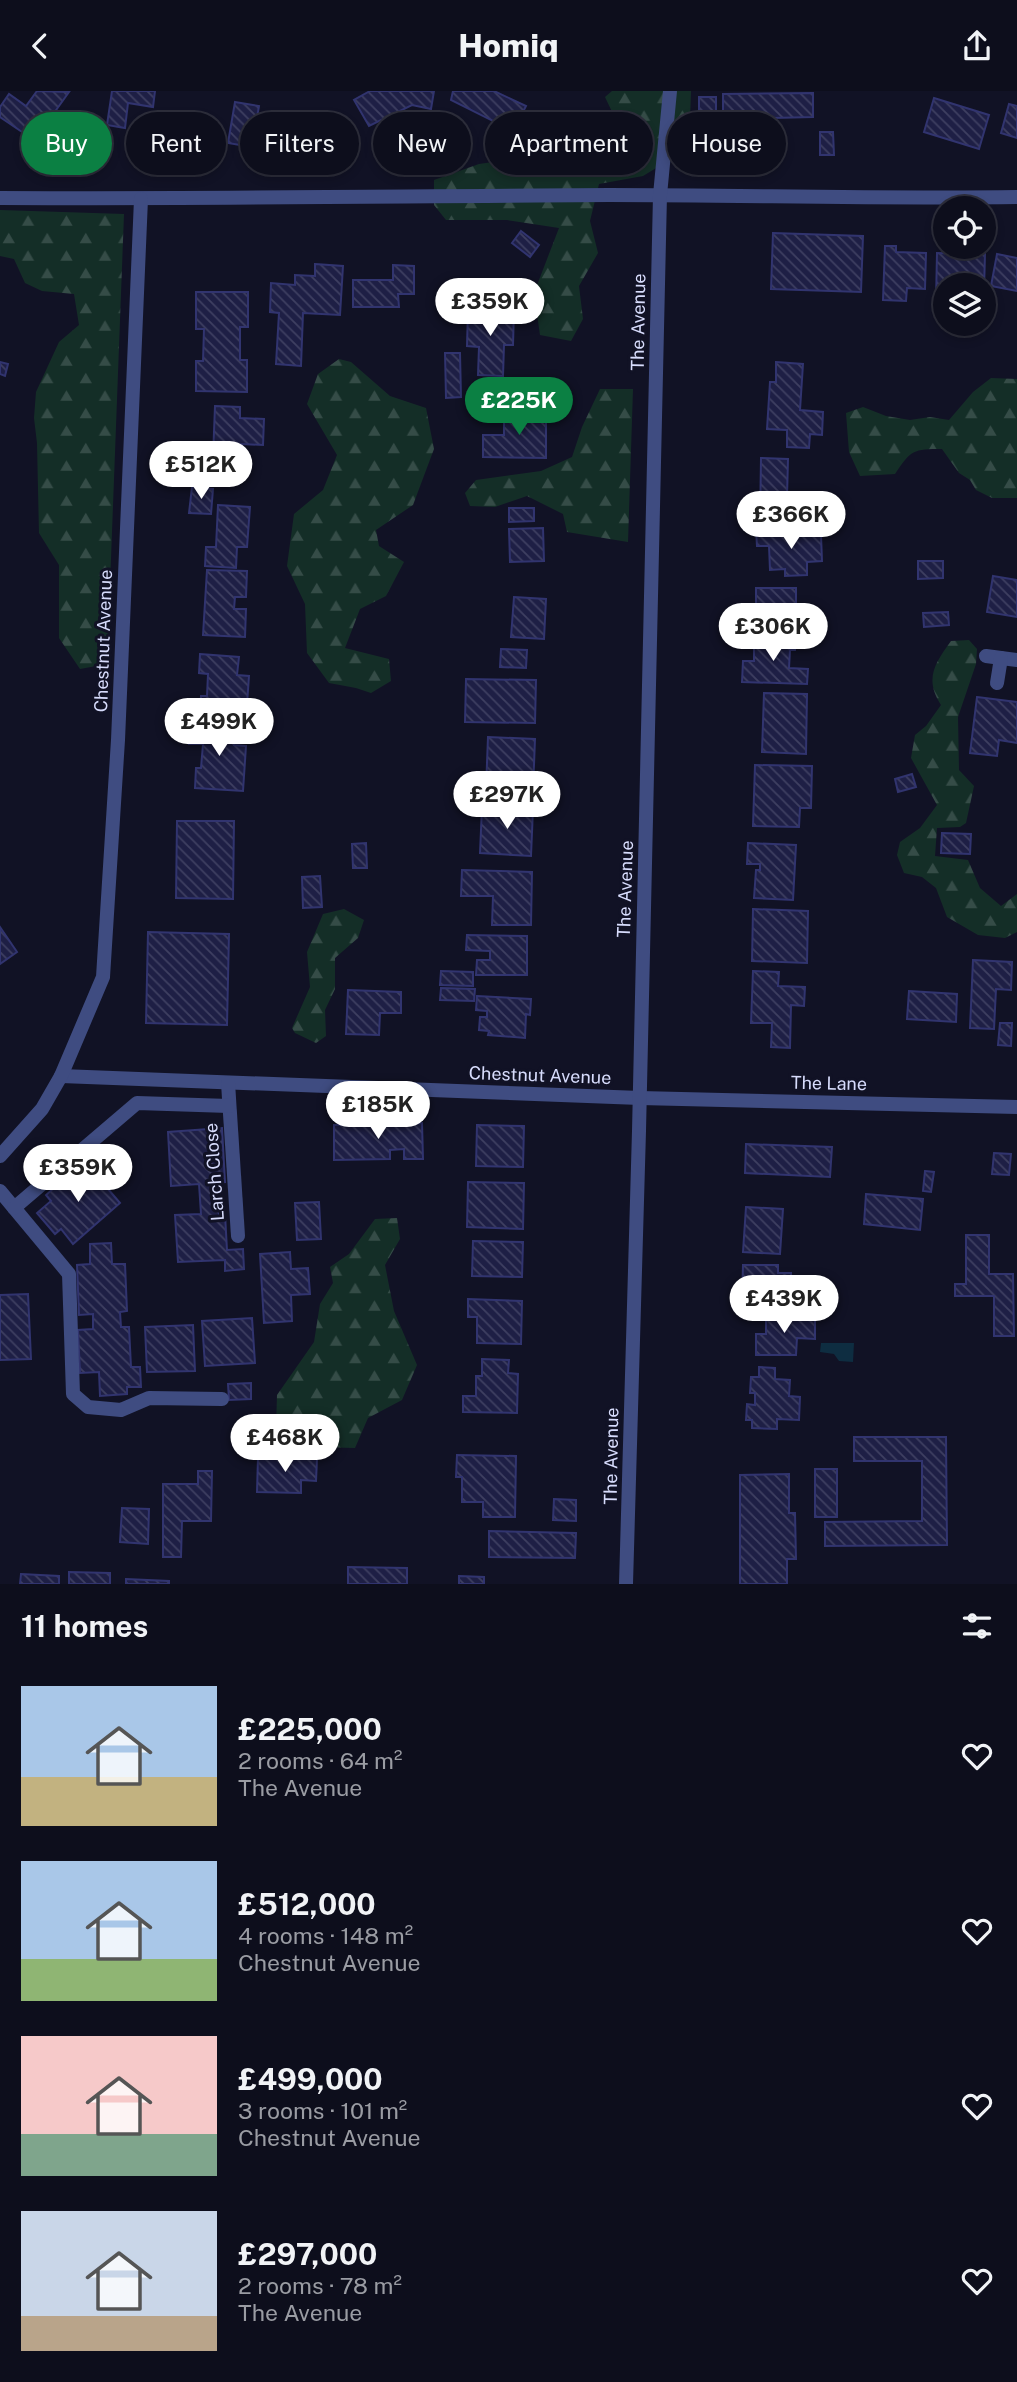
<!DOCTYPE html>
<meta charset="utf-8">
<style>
:root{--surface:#0d0e1c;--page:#1b1c29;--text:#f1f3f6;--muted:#9a9ca3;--line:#2d2e3b;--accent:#0b8043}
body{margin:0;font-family:"Public Sans",sans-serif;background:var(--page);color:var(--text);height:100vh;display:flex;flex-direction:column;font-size:26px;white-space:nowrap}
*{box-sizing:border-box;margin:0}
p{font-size:23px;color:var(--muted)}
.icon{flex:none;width:38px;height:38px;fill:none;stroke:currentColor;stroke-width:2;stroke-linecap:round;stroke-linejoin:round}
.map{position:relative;height:1493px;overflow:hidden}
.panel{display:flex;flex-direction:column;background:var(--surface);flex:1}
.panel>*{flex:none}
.banner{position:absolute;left:21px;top:21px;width:976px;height:63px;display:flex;gap:14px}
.fabs{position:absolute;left:933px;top:105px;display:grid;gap:14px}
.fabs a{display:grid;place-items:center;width:63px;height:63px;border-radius:50%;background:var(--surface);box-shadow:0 4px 10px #0003,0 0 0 2px var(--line);font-size:35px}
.price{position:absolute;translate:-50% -60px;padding:0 16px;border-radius:24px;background:#fff;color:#222;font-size:23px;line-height:46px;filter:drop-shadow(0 2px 4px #0008)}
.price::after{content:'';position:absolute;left:50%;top:42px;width:21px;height:16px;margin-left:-10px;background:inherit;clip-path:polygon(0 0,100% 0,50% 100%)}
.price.current{background:var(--accent);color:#fff}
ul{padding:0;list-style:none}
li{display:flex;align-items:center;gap:21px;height:175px;padding:0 21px}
li span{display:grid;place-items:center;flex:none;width:196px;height:140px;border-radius:0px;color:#555}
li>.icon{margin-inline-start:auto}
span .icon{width:84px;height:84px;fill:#fffc;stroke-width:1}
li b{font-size:30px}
h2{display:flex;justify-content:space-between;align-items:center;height:84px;padding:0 21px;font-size:30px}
.pill{padding:0 24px;border-radius:32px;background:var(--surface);box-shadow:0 4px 10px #0003,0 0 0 2px var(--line);font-size:24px;line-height:63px}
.pill.current{background:var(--accent);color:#fff}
header{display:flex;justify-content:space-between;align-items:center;height:91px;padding:0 21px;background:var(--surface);font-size:32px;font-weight:800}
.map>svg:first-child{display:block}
.forest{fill:url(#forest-firs)}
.water{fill:#0e2d41}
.building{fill:url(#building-back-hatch);stroke:#31346f;stroke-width:2}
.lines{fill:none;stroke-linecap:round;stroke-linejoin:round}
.street{stroke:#3f4c81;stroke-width:14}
.labels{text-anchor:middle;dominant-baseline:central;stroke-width:6;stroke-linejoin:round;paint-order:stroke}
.street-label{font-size:18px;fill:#d7dcfc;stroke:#111225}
</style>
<header><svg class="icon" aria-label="back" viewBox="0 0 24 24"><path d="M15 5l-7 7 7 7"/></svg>Homiq<svg class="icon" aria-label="share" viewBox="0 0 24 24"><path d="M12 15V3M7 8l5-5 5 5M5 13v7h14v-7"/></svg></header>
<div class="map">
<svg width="1017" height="1493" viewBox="0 0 1017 1493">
<defs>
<pattern id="forest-firs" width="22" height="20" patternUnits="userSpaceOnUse" patternTransform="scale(1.75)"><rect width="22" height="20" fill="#142e27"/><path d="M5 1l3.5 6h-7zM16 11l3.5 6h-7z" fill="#354c47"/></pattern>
<pattern id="building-back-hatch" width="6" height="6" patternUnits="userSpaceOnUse" patternTransform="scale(1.75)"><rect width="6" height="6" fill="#1e1f45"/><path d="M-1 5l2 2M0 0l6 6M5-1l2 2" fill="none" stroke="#3e3f61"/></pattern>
</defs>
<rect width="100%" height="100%" fill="#111225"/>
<!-- forest -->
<g class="forest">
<path d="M 612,0 L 691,0 L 689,57 L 643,85 L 599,93 L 590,130 L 598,162 L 579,195 L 583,228 L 571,250 L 540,244 L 534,202 L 559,137 L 507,129 L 446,129 L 434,114 L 434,89 L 479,73 L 555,62 L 596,73 L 625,48 L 605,6 Z"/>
<path d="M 0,119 L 124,123 L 107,573 L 80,578 L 59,547 L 59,474 L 39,442 L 37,352 L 34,327 L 36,301 L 59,251 L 79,234 L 74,203 L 42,200 L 25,192 L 14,168 L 0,165 Z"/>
<path d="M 339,268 L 351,271 L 390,305 L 426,317 L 434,358 L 413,414 L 376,439 L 379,455 L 404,471 L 386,505 L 360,518 L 345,557 L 389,568 L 391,590 L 371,602 L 356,597 L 329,592 L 307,562 L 305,513 L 287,475 L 294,423 L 323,399 L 337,364 L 307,313 L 318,283 Z"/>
<path d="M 991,287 L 1017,288 L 1017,407 L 992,407 L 976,399 L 970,389 L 959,382 L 942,358 C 913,358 911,359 895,383 L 860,385 L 849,361 L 846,322 L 863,316 L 886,325 L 910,329 L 930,326 L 949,329 L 973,301 Z"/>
<path d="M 600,298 L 633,298 L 628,451 L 567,441 L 563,423 L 527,405 L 495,416 L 470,415 L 465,402 L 476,389 L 541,380 L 572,366 L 582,336 Z"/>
<path d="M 969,549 L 977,558 L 976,573 L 958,626 L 959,679 L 974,695 L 966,732 L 960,736 L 937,737 L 935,765 L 968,769 L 980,797 L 1001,815 L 1017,803 L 1017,841 L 1005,847 L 978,844 L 947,826 L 936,797 L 922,786 L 904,782 L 897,764 L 900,751 L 920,737 L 937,714 L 911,667 L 915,644 L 926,635 L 941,614 C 924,588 935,572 951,550 Z"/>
<path d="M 344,818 L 364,829 L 358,847 L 335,867 L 335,898 L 325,919 L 326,945 L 316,952 L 295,942 L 292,937 L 310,896 L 307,861 L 323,823 Z"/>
<path d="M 397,1127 L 400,1148 L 385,1174 L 394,1220 L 417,1274 L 402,1309 L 368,1327 L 355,1357 L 278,1355 L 276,1338 L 277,1304 L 314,1251 L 320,1213 L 333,1192 L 330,1176 L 349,1163 L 375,1128 Z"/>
</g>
<!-- water -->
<path class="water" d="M 821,1252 L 854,1252 L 853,1271 L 839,1270 L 834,1263 L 820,1261 Z"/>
<!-- building -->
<g class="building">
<path d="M 37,0 L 69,1 L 39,43 L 30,37 L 25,43 L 0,26 L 0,16 L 9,3 L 26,15 Z"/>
<path d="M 112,0 L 155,0 L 153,16 L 128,12 L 125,37 L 107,34 Z"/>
<path d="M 370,0 L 434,0 L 431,18 L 412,14 L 369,35 L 354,9 Z"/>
<path d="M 453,0 L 494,0 L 526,15 L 513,40 L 451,9 Z"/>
<path d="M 813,2 L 813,26 L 723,28 L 723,3 Z"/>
<path d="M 699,6 L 716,6 L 716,39 L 699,40 Z"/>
<path d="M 934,7 L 989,24 L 979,58 L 924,41 Z"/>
<path d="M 235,11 L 259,15 L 252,56 L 228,52 Z"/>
<path d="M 1009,13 L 1017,15 L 1017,47 L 1001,42 Z"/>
<path d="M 820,41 L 833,41 L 834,64 L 820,64 Z"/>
<path d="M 521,140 L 539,154 L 530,166 L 512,152 Z"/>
<path d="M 773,142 L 863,145 L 861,201 L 771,198 Z"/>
<path d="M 885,155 L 896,155 L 896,161 L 926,162 L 925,198 L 907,197 L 906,210 L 883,209 Z"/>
<path d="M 937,162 L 985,163 L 984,199 L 984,194 L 945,194 L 945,210 L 936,209 Z"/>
<path d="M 997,163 L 1017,167 L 1017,200 L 991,195 Z"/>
<path d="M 315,173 L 343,175 L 340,224 L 303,222 L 301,275 L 276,273 L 279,222 L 270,221 L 271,192 L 295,194 L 295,184 L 315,185 Z"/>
<path d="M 393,174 L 414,175 L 414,203 L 398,203 L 399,216 L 353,216 L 353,189 L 393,189 Z"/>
<path d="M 196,201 L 248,201 L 248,236 L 240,236 L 240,269 L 247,269 L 247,301 L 196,300 L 196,270 L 203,270 L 204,238 L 196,238 Z"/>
<path d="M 468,218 L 514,219 L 513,254 L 504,254 L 503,285 L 478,284 L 479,256 L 467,255 Z"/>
<path d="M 445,262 L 460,262 L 461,306 L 446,307 Z"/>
<path d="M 0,271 L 8,273 L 5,285 L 0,283 Z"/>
<path d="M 776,271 L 803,273 L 800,319 L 823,321 L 822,344 L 810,343 L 809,357 L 787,356 L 787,339 L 767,338 L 770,291 L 776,291 Z"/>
<path d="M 215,315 L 240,316 L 240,327 L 264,328 L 263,354 L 241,353 L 239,393 L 212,392 Z"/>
<path d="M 504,321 L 546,321 L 546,367 L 483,366 L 483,344 L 504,344 Z"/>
<path d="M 761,367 L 788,368 L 787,406 L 809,406 L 808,433 L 760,432 Z"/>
<path d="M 192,396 L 213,398 L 211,423 L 189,422 Z"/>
<path d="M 218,414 L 250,416 L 247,456 L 237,456 L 236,477 L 205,475 L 206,456 L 216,456 Z"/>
<path d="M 509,417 L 534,417 L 534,430 L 509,431 Z"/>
<path d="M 543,437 L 544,470 L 510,471 L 509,438 Z"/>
<path d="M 756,439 L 780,439 L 780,445 L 821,444 L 822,470 L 807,471 L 807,484 L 785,485 L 785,478 L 770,479 L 769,455 L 757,455 Z"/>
<path d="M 918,470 L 943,470 L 943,487 L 918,488 Z"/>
<path d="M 207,479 L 247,480 L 246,506 L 235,506 L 234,518 L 246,518 L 245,546 L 203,544 Z"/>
<path d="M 993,485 L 1017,489 L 1017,526 L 987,521 Z"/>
<path d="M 756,497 L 796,497 L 796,538 L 772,538 L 771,524 L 756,524 Z"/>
<path d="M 514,506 L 546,508 L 544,548 L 511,546 Z"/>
<path d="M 948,521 L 949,534 L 924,536 L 923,522 Z"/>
<path d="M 754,546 L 796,548 L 795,559 L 790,559 L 789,577 L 808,578 L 807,593 L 742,591 L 743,570 L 754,570 Z"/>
<path d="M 501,558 L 527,559 L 526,577 L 500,576 Z"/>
<path d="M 200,563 L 239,566 L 237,584 L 249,585 L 246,628 L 200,625 L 201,605 L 207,605 L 208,583 L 199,582 Z"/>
<path d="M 466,588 L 536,589 L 535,632 L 465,631 Z"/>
<path d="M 764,602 L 807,603 L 806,663 L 762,661 Z"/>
<path d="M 977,606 L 1017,611 L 1017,652 L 999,649 L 997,665 L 970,662 Z"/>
<path d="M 191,633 L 235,636 L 234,654 L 246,655 L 243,700 L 195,697 L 196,677 L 201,677 L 203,653 L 189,653 Z"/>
<path d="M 488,646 L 535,648 L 533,700 L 486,698 Z"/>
<path d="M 755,674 L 812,675 L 811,717 L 800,717 L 799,736 L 753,735 Z"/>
<path d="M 912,683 L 916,696 L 898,701 L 895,688 Z"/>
<path d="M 482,716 L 533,718 L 531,765 L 480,762 Z"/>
<path d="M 177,730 L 234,730 L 233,808 L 176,807 Z"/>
<path d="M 942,742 L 971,743 L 970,763 L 941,762 Z"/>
<path d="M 366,752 L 367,777 L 353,777 L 352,753 Z"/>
<path d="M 748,752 L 796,754 L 793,809 L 754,807 L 756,779 L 760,779 L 760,773 L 747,773 Z"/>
<path d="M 462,779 L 532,781 L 531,834 L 492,834 L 493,805 L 461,805 Z"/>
<path d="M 320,785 L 322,816 L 303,817 L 302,786 Z"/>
<path d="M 753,818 L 808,820 L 807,872 L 752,870 Z"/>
<path d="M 0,836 L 17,861 L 0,873 Z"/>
<path d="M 148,841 L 229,843 L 227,934 L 146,932 Z"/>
<path d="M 467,844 L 527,845 L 527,884 L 476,884 L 477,869 L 490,869 L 490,860 L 466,859 Z"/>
<path d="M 973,869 L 1012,871 L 1011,899 L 996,898 L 994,938 L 970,937 Z"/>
<path d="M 441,880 L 473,881 L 473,895 L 440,894 Z"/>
<path d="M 753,880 L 779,881 L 778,895 L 805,896 L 804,915 L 791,914 L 790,957 L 771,956 L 772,932 L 751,932 Z"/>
<path d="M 441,897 L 475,898 L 474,910 L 440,909 Z"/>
<path d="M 348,899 L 401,901 L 401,922 L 380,922 L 379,944 L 346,943 Z"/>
<path d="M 909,900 L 957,903 L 956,931 L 907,928 Z"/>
<path d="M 477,905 L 531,908 L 530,924 L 526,923 L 525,947 L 488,944 L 489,940 L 479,939 L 480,926 L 487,926 L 487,920 L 476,919 Z"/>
<path d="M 1000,932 L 1012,932 L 1011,955 L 998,954 Z"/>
<path d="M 422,1032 L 423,1068 L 404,1068 L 404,1058 L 390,1059 L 390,1068 L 334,1069 L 334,1034 Z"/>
<path d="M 477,1034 L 524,1035 L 523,1076 L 476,1075 Z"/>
<path d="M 222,1037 L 225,1091 L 217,1092 L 219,1123 L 225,1123 L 227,1159 L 243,1158 L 244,1178 L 225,1180 L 225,1169 L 178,1171 L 175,1124 L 201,1123 L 199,1093 L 171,1095 L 168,1041 Z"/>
<path d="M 746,1053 L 832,1056 L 830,1086 L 745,1082 Z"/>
<path d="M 994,1062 L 1011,1063 L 1009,1084 L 992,1083 Z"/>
<path d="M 84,1070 L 120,1112 L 73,1153 L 61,1138 L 55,1143 L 37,1122 L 51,1110 L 46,1104 Z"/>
<path d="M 925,1080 L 934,1081 L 931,1101 L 923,1100 Z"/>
<path d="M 468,1091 L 524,1092 L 523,1138 L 467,1136 Z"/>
<path d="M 866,1103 L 923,1108 L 920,1139 L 864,1133 Z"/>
<path d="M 319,1111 L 321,1148 L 297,1149 L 295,1112 Z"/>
<path d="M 746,1116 L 783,1118 L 780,1163 L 743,1161 Z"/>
<path d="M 966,1144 L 989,1144 L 989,1183 L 1013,1183 L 1014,1245 L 994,1245 L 994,1205 L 955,1205 L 955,1193 L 966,1193 Z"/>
<path d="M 473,1150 L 523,1151 L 522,1186 L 472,1185 Z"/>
<path d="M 111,1152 L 112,1173 L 125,1173 L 127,1220 L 120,1221 L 121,1236 L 129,1236 L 131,1276 L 140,1276 L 141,1296 L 127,1296 L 127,1303 L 100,1305 L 99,1281 L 80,1282 L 78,1239 L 93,1238 L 93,1223 L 79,1224 L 77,1174 L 90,1173 L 90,1153 Z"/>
<path d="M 290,1161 L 291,1178 L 308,1177 L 310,1203 L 291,1204 L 292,1230 L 264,1232 L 260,1163 Z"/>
<path d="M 743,1174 L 778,1174 L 778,1182 L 791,1182 L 791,1219 L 765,1218 L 765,1208 L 742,1208 Z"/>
<path d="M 28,1203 L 31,1268 L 0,1269 L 0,1204 Z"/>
<path d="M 468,1208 L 522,1210 L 521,1253 L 477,1252 L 477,1226 L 468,1226 Z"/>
<path d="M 766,1226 L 815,1226 L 815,1248 L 797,1247 L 796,1264 L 756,1264 L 756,1243 L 766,1243 Z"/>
<path d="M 252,1227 L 255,1272 L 205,1275 L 202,1230 Z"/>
<path d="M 193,1234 L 195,1280 L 147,1281 L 145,1236 Z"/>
<path d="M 482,1268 L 509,1269 L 508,1282 L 518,1283 L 517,1322 L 463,1321 L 463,1305 L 476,1305 L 476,1285 L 482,1285 Z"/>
<path d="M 759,1276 L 775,1277 L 775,1288 L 790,1289 L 789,1305 L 800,1306 L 799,1329 L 777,1328 L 777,1338 L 752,1337 L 752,1329 L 746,1329 L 747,1313 L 755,1314 L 755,1302 L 750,1302 L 751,1286 L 759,1286 Z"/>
<path d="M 251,1292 L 251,1308 L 229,1309 L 228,1293 Z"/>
<path d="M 854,1346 L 946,1346 L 947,1454 L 825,1455 L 825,1431 L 922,1430 L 922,1370 L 854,1370 Z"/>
<path d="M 457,1364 L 516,1365 L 515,1426 L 483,1426 L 483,1411 L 462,1411 L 462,1386 L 456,1386 Z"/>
<path d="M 258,1366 L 317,1368 L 316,1390 L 301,1389 L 301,1402 L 257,1401 Z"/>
<rect x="815" y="1378" width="22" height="48"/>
<path d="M 198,1380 L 212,1380 L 211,1430 L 182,1430 L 181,1466 L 163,1466 L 163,1393 L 198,1393 Z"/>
<path d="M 789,1383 L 789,1422 L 795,1422 L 796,1468 L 787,1468 L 787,1493 L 740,1493 L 740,1384 Z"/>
<path d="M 554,1408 L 576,1409 L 576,1430 L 553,1429 Z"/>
<path d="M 122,1417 L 149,1418 L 148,1453 L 120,1451 Z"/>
<path d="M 489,1440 L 576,1442 L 575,1467 L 489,1466 Z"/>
<path d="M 348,1476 L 407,1477 L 407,1493 L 348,1493 Z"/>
<path d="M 69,1481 L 110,1482 L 110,1493 L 69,1493 Z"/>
<path d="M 21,1483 L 59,1485 L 59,1493 L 20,1493 Z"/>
<path d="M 459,1485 L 484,1486 L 484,1493 L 459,1493 Z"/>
<path d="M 126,1488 L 169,1490 L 169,1493 L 126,1493 Z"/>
</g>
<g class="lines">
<!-- street -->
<g class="street">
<path d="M 0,107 C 203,108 406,105 609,104 C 745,104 881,108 1017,106"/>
<path d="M 986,565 L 1017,569"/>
<path d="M 997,592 L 1001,567"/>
<path d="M 61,985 L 640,1007 L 1017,1016"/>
<path d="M 228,992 L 238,1145"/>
<path d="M 0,1065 L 42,1018 L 61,985 L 103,886 L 118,649 L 141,108"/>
<path d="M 0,1100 L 69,1183 L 73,1303 L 88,1316 L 121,1319 L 149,1307 L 222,1308"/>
<path d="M 14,1117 L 137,1012 L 229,1015"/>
<path d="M 626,1493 L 639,1040 L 660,104 L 670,0"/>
</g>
</g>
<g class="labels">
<!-- street labels -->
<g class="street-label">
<text transform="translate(638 231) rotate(-89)">The Avenue</text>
<text transform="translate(103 550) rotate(-88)">Chestnut Avenue</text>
<text transform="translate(625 798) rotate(-88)">The Avenue</text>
<text transform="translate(540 984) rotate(2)">Chestnut Avenue</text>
<text transform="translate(829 992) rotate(1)">The Lane</text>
<text transform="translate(214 1081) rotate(-94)">Larch Close</text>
<text transform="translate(611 1365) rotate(-89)">The Avenue</text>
</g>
</g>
</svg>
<div class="fabs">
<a><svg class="icon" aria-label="locate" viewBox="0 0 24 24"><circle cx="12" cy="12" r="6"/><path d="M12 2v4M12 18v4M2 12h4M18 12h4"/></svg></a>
<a><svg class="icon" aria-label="layers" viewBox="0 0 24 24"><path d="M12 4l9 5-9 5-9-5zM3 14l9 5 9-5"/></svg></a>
</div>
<b class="price" style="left:490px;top:247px">£359K</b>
<b class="price current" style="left:519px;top:346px">£225K</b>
<b class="price" style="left:201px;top:410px">£512K</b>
<b class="price" style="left:791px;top:460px">£366K</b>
<b class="price" style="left:773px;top:572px">£306K</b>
<b class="price" style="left:219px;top:667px">£499K</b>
<b class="price" style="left:507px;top:740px">£297K</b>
<b class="price" style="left:378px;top:1050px">£185K</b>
<b class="price" style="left:78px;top:1113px">£359K</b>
<b class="price" style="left:784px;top:1244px">£439K</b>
<b class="price" style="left:285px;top:1383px">£468K</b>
<div class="banner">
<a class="pill current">Buy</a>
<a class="pill">Rent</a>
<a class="pill">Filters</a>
<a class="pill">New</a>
<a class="pill">Apartment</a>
<a class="pill">House</a>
</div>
</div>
<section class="panel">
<h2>11 homes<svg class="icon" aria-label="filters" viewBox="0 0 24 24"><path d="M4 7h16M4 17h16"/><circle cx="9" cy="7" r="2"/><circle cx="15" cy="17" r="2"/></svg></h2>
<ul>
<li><span style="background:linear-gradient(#a9c7e8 65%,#c2b280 0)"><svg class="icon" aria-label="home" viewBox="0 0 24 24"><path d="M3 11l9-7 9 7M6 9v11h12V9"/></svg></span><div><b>£225,000</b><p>2 rooms · 64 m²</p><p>The Avenue</p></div><svg class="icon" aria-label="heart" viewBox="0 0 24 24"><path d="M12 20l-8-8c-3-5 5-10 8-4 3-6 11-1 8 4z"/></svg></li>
<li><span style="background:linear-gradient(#a9c7e8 70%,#8fb573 0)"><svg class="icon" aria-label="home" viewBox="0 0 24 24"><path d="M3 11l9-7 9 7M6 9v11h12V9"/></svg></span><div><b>£512,000</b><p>4 rooms · 148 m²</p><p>Chestnut Avenue</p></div><svg class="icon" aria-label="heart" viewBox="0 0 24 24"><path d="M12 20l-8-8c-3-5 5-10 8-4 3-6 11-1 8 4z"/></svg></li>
<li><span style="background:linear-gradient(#f6c9c9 70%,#7fa58c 0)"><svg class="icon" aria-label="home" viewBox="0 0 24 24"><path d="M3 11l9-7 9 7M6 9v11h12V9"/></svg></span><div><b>£499,000</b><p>3 rooms · 101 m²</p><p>Chestnut Avenue</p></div><svg class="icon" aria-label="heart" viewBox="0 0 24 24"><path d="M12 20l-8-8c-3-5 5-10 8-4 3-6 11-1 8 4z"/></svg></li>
<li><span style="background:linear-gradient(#c9d6e8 75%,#b9a48a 0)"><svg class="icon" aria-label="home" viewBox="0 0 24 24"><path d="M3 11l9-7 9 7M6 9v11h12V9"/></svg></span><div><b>£297,000</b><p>2 rooms · 78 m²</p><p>The Avenue</p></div><svg class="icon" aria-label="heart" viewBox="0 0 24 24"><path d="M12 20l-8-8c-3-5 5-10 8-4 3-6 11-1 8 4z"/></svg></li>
</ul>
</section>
